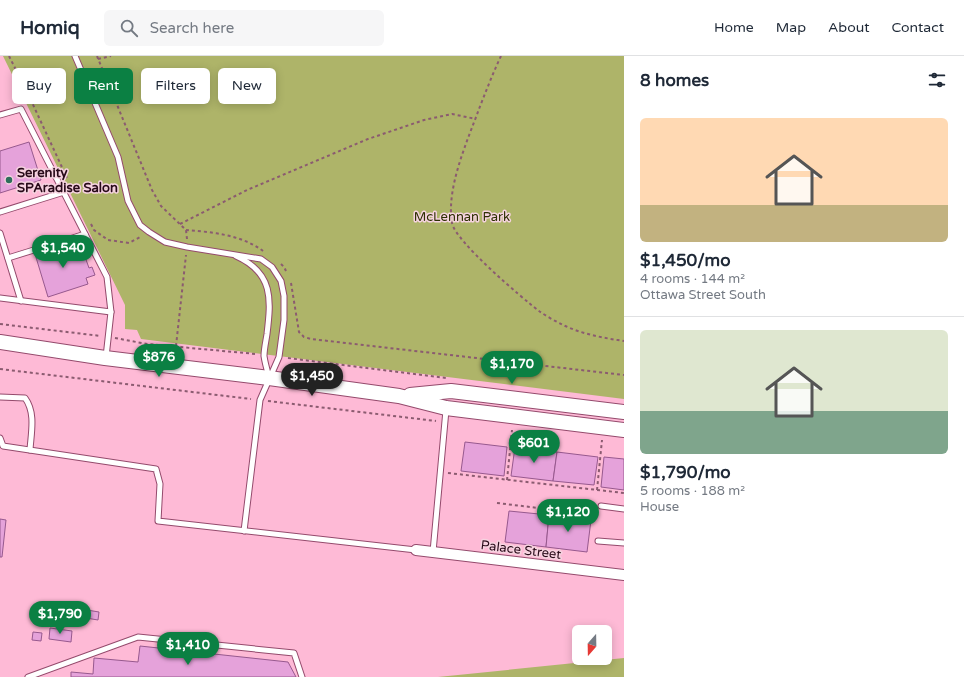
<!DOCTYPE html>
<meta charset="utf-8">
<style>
:root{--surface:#fff;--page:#f6f6f7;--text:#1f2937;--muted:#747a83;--line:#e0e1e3;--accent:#0b8043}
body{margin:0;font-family:"Varela Round",sans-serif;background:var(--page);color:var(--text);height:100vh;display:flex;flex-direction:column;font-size:15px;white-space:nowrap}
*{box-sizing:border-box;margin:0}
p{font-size:13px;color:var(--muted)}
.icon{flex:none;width:22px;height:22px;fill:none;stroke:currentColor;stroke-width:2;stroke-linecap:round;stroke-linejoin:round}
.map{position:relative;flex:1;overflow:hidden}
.side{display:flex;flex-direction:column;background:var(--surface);width:340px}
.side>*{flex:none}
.banner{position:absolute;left:12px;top:12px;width:380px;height:36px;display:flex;gap:8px}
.needle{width:26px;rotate:200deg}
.fabs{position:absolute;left:572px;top:569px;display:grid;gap:8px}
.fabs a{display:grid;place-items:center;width:40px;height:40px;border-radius:6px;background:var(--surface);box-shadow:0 2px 10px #0003;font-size:20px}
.price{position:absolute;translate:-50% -34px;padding:0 9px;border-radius:14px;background:var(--accent);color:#fff;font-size:13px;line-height:26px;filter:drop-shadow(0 1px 2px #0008)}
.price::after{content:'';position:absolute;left:50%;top:24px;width:12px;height:9px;margin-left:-6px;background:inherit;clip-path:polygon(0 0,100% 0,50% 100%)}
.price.active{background:#222;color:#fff}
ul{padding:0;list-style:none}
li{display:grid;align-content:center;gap:8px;height:212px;padding:0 16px}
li+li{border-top:1px solid var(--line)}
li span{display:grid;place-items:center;height:124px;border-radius:6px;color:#555}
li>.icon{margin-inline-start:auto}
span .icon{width:72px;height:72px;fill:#fffc;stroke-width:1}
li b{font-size:17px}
h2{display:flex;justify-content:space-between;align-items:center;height:48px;padding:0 16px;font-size:17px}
.pill{padding:0 14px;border-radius:6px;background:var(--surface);box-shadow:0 2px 10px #0003;font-size:14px;line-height:36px}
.pill.active{background:var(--accent);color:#fff}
header{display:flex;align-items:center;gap:24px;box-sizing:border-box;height:56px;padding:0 20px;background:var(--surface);border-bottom:1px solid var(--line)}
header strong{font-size:19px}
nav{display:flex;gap:22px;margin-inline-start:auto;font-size:14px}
.search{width:280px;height:36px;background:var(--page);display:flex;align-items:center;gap:10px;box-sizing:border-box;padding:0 14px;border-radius:6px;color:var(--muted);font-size:15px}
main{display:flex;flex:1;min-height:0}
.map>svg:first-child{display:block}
.green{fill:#aeb469}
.building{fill:#e5a2da;stroke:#97598e}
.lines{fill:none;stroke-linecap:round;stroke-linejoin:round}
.service-casing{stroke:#944a6c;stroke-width:7}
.minor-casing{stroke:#944a6c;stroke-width:12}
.secondary-casing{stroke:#944a6c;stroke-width:16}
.path{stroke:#8b5b70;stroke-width:2;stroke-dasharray:3 3;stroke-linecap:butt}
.service{stroke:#fff;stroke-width:5}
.minor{stroke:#fff;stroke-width:10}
.secondary{stroke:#fff;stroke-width:14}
.poi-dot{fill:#2e6e5c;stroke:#f6d3e0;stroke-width:1.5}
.labels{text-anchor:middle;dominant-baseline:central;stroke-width:3;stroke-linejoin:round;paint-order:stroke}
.poi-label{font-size:13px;font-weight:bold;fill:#280a19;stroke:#f6d3e0;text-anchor:start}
.park-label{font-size:13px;fill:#2d2f02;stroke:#f6d3e0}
.street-label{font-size:13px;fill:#280a19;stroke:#f6d3e0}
</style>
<header>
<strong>Homiq</strong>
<div class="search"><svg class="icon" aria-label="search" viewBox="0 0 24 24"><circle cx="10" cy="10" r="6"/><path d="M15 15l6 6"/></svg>Search here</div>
<nav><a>Home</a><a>Map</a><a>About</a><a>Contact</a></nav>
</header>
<main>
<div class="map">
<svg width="624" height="621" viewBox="0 0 624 621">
<rect width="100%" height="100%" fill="#febad6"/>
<!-- green -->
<g class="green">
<path d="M 3,0 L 624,0 L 624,343 L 141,283 L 137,274 L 125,273 L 125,249 Z"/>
<path d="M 624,602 L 624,621 L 438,621 Z"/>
</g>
<!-- building -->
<g class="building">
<path d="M 29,86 L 41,124 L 0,137 L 0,95 Z"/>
<path d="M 75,186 L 79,200 L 84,198 L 89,212 L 92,211 L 95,219 L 86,222 L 88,228 L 48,241 L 35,198 L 38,197 L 36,189 L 44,187 L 46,195 Z"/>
<path d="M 465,386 L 507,391 L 504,420 L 461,415 Z"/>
<path d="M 515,391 L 557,396 L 553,425 L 511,420 Z"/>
<path d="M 557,396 L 598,401 L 594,429 L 553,425 Z"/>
<path d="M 604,401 L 624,403 L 624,434 L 601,431 Z"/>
<path d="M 509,455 L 549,459 L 546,491 L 505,486 Z"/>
<path d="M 549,459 L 591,464 L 587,496 L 546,491 Z"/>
<path d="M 0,463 L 6,464 L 2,501 L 0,501 Z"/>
<path d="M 87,554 L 99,556 L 98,564 L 86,562 Z"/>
<path d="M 50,572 L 72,575 L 71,586 L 49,583 Z"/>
<path d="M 33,576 L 42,577 L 41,585 L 32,584 Z"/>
<path d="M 140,590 L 288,606 L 296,621 L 71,621 L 71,616 L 93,618 L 94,602 L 138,606 Z"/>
</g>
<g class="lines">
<defs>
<g id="service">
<path d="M 75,0 L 118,101 L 128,145 L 140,169 L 149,176 L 165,186 L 187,191 L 261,203 L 272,211 L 281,225 L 284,240 L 284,264 L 279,301 L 260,344 L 244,475"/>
<path d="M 0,59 L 21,53 L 107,221 L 111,256 L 106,301"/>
<path d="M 0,156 L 64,136"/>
<path d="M 0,177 L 21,245"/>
<path d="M 45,191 L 85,178"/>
<path d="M 236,200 C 274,217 271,244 267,278 C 266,285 264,293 264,300 C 265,307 267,314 269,321"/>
<path d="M 8,202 L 37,193"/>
<path d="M 0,242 L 111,256"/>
<path d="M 0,341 L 25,342 C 36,357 31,377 30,394"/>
<path d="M 0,382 L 3,390 L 156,413 L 160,428 L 158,465 L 416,494"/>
<path d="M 601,450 L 624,453"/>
<path d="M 598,485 L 624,487"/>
<path d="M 433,496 L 446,354"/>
<path d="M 28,621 L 138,581 L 294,597 L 302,621"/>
</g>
<path id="minor" d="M 416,494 L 624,519"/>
<g id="secondary">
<path d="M 0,286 L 105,302 L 269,322 L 399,340 L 446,352 L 624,374"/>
<path d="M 410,339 L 451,335 L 624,356"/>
</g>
</defs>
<!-- service casing -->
<use href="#service" class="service-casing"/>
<!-- minor casing -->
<use href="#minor" class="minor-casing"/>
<!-- secondary casing -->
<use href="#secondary" class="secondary-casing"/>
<!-- path -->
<g class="path">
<path d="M 9,0 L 29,40 L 67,122"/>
<path d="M 97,0 L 152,134 L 161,150 L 186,174 L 187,183"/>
<path d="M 501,0 C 493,17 486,35 479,53 C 467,86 446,132 452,167 C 455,185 522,242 539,255 C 546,260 555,265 563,269 C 582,278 603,282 624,285"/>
<path d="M 98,3 L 111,0"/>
<path d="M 91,168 L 94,174 L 108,184 L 129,187 L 142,180"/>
<path d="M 180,168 L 247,134 L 368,83 L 424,64 L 452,58 L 476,63"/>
<path d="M 186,174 C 212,176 242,179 263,195"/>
<path d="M 281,208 L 284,211 L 286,215"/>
<path d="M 291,227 L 299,276 L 304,281 L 311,283 L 624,319"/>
<path d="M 0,268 L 101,280"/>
<path d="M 115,282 L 147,288 L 256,298"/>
<path d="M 176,290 L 186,199"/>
<path d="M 288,302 L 446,322"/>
<path d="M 0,313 L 251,343"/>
<path d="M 268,345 L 436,365"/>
<path d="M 448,417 L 624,437"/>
<path d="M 507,424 L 512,374"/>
<path d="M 597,434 L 602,384"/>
<path d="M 497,447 L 597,459"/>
</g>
<!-- service -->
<use href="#service" class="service"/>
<!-- minor -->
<use href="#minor" class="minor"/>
<!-- secondary -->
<use href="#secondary" class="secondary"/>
</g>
<!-- markers -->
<circle class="poi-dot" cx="9" cy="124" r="4"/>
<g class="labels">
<!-- poi labels -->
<g class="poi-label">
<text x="17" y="117">Serenity<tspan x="17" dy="15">SPAradise Salon</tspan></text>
</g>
<!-- park labels -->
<g class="park-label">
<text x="462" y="161">McLennan Park</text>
</g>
<!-- street labels -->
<g class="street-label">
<text transform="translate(521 494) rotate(7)">Palace Street</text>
</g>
</g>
</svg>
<div class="fabs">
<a><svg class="needle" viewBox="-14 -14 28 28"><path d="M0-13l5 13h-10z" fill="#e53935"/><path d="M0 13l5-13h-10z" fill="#747a83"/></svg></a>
</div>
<b class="price" style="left:63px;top:213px">$1,540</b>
<b class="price" style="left:159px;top:322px">$876</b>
<b class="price" style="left:512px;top:329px">$1,170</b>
<b class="price active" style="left:312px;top:341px">$1,450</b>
<b class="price" style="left:534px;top:408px">$601</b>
<b class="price" style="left:568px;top:477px">$1,120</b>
<b class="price" style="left:60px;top:579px">$1,790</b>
<b class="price" style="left:188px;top:610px">$1,410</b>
<div class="banner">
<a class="pill">Buy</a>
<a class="pill active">Rent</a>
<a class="pill">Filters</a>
<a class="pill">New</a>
</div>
</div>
<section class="side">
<h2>8 homes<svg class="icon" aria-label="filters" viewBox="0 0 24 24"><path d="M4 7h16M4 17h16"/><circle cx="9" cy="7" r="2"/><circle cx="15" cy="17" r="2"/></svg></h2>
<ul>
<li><span style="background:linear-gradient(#ffd9b3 70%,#c2b280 0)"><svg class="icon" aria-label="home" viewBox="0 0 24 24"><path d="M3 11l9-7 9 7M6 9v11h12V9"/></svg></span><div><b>$1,450/mo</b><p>4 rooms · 144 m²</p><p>Ottawa Street South</p></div></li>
<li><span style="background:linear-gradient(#dfe7d0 65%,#7fa58c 0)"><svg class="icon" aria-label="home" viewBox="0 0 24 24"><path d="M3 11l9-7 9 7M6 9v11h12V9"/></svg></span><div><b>$1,790/mo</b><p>5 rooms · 188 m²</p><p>House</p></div></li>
</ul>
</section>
</main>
